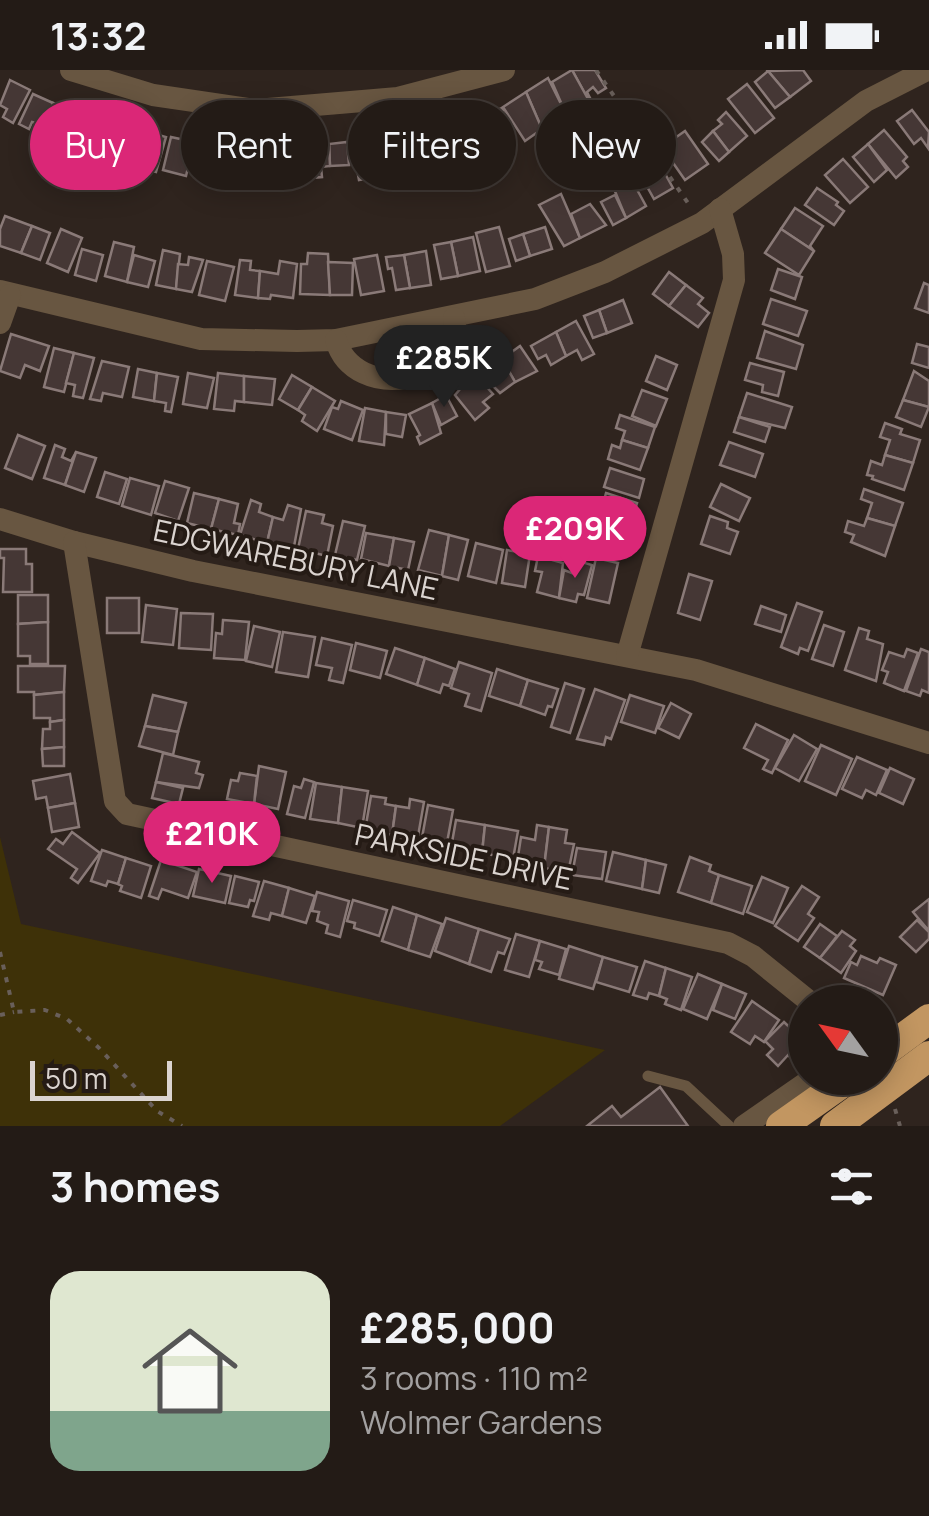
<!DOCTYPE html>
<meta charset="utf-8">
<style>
:root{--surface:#231b16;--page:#2f2823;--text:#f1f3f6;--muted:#a3a1a1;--line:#403935;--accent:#db2777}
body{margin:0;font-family:Manrope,sans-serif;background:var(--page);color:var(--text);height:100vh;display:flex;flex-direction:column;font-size:38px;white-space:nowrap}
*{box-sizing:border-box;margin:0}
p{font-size:32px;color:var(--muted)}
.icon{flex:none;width:55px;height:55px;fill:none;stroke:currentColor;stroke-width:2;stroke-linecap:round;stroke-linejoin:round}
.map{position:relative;height:1056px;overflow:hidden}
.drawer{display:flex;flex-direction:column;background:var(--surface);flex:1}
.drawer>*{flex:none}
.top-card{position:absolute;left:30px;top:30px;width:870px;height:90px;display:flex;gap:20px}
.needle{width:65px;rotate:303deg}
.fabs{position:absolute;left:788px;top:915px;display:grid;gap:20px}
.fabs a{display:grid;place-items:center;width:110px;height:110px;border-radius:50%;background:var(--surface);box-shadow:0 5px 25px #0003,0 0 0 2px var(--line);font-size:50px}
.scale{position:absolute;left:30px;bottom:25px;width:142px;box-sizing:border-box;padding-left:10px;border:5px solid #dbd4d0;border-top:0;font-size:28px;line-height:35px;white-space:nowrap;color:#dbd4d0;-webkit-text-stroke:8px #251b15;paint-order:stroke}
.price{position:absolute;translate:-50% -85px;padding:0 22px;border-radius:35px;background:var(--accent);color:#fff;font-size:32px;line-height:65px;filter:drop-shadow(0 2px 5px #0008)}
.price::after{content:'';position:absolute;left:50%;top:60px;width:30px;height:22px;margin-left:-15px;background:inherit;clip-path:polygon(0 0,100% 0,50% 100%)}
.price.on{background:#222;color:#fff}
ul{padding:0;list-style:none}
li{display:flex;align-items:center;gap:30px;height:250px;padding:0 50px}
li span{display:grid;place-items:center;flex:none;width:280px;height:200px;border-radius:30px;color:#555}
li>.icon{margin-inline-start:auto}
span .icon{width:120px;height:120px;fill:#fffc;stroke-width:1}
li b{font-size:42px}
h2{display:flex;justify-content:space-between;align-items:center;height:120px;padding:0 50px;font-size:42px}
.tag{padding:0 35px;border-radius:45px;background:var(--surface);box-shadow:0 5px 25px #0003,0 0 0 2px var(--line);font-size:35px;line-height:90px}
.tag.on{background:var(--accent);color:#fff}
.status{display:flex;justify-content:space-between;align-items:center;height:70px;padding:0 50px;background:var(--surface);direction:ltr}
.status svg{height:28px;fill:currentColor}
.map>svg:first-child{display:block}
.green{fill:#3e3108}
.building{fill:#453735;stroke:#8a7a78;stroke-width:2.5}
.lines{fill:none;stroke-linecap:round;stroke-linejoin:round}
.path{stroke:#695f5a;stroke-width:4;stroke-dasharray:5 8;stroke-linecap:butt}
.lane{stroke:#685641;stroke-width:11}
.street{stroke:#685641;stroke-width:22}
.highway{stroke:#c29661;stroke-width:30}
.labels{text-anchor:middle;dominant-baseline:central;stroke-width:8;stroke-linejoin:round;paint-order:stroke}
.street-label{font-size:30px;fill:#dbd4d0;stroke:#251b15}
</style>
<div class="status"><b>13:32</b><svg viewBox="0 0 49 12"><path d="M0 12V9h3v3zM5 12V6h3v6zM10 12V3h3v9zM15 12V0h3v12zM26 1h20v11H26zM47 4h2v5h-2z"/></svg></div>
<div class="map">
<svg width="929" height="1056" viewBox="0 0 929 1056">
<rect width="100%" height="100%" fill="#2f241e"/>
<!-- green -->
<path class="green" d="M 0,767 L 21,854 L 605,980 L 500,1056 L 0,1056 Z"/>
<!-- building -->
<g class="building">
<path d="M 572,0 L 595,0 L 606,18 L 598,23 L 593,17 L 587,22 L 590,28 L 588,29 Z"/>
<path d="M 572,0 L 588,29 L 566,44 L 552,12 Z"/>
<path d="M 803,0 L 811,11 L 790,27 L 768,1 Z"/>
<path d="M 768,1 L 790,27 L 775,38 L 755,12 Z"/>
<path d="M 548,8 L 566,44 L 542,59 L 526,22 Z"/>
<path d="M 10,10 L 30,20 L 13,53 L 3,47 L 7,39 L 0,35 Z"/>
<path d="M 747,14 L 774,48 L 755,63 L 728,29 Z"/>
<path d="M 526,22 L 542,59 L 525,71 L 503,37 Z"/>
<path d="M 33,24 L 53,33 L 45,55 L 32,52 L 29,59 L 19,54 Z"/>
<path d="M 53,33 L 72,42 L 57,75 L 42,68 Z"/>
<path d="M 502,38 L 514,72 L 493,80 L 479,46 Z"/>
<path d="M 912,40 L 929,62 L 928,78 L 921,68 L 914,74 L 897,51 Z"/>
<path d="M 75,42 L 97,48 L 88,82 L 66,75 Z"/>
<path d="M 726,42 L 747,66 L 729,82 L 713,61 L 722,54 L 718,50 Z"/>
<path d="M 479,46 L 487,69 L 471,75 L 463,52 Z"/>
<path d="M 100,50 L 122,55 L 110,91 L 90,86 Z"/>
<path d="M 453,52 L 460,83 L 440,87 L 431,56 Z"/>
<path d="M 122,55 L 142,60 L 134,93 L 121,90 L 123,82 L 115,80 Z"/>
<path d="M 431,56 L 440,87 L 412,93 L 406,61 Z"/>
<path d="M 884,60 L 907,87 L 903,91 L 908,97 L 896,108 L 868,74 Z"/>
<path d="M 685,61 L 708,94 L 685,110 L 662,77 Z"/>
<path d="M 713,61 L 729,82 L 719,91 L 702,72 Z"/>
<path d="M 148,62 L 166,67 L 156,102 L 138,97 Z"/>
<path d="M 400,63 L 407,101 L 382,106 L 377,67 Z"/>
<path d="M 171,67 L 194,72 L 186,106 L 163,100 Z"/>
<path d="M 377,67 L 382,106 L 359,110 L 352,72 Z"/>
<path d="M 196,69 L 218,71 L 214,107 L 191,103 Z"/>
<path d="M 218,71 L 242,75 L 237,110 L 214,107 Z"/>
<path d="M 347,72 L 349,95 L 330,96 L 329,74 Z"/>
<path d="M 248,74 L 264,74 L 263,109 L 246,109 Z"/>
<path d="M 264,74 L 293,75 L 292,110 L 272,109 L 273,102 L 263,102 Z"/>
<path d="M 329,74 L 330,96 L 321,97 L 322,107 L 300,109 L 298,85 L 305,85 L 304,76 Z"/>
<path d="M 868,74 L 887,100 L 874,112 L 853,87 Z"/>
<path d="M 654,84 L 673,118 L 654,129 L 640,104 L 649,99 L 645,90 Z"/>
<path d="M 843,89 L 868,117 L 850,133 L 825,105 Z"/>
<path d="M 629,105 L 646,136 L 626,148 L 612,114 Z"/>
<path d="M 817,118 L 838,132 L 836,135 L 844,141 L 834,155 L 805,135 Z"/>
<path d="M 561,124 L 580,168 L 564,176 L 539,135 Z"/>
<path d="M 615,125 L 626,148 L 613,155 L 601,132 Z"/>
<path d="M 590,134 L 606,155 L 580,168 L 571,144 Z"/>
<path d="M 795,138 L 823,156 L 810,176 L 814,181 L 781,159 Z"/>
<path d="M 5,146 L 32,156 L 21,183 L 0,176 L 0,159 Z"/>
<path d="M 32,156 L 50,163 L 40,190 L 21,183 Z"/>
<path d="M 499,157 L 510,196 L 486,202 L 476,163 Z"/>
<path d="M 545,157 L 552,179 L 530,186 L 523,164 Z"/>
<path d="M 61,159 L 82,168 L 68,202 L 47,193 Z"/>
<path d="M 781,159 L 814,181 L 799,205 L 765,183 Z"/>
<path d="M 523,164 L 530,186 L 516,191 L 509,169 Z"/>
<path d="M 473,167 L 480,201 L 458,206 L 451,172 Z"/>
<path d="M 114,172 L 134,177 L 127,212 L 105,206 Z"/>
<path d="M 451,172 L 458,206 L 441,209 L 434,175 Z"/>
<path d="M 82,179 L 103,185 L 96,211 L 75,205 Z"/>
<path d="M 163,180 L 180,184 L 176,219 L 156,215 Z"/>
<path d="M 426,181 L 431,215 L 410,218 L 404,185 Z"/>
<path d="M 308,183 L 328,184 L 330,225 L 300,224 L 301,194 L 307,194 Z"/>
<path d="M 134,185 L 155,191 L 148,217 L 127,212 Z"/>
<path d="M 377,185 L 384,221 L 361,225 L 354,189 Z"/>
<path d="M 404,185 L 410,218 L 396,220 L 392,198 L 388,199 L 386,187 Z"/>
<path d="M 189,187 L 203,190 L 192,222 L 176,219 L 178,194 L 188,195 Z"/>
<path d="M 240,190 L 251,191 L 250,200 L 260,201 L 258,228 L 235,225 Z"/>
<path d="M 207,191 L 234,197 L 225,231 L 199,225 Z"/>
<path d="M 280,191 L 297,194 L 293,228 L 271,225 L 270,229 L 258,228 L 260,201 L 278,204 Z"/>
<path d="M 328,192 L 353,193 L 352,225 L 330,225 Z"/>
<path d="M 778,199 L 802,207 L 795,229 L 771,220 Z"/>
<path d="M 669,202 L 686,215 L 669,236 L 653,224 Z"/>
<path d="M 924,213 L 929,215 L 929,243 L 915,238 Z"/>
<path d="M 686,215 L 703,228 L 698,234 L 709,243 L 698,257 L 669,236 Z"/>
<path d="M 771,229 L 807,241 L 798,266 L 763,254 Z"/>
<path d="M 623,230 L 632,253 L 607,263 L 599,240 Z"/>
<path d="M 599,240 L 607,263 L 593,268 L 584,246 Z"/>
<path d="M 576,251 L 594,284 L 582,290 L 577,280 L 566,286 L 556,262 Z"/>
<path d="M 765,261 L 803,275 L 796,299 L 757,288 Z"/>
<path d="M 556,262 L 566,286 L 551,295 L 546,285 L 538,289 L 531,276 Z"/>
<path d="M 11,264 L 49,276 L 40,301 L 25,295 L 20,308 L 0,301 Z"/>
<path d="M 917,274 L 929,277 L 929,298 L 912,293 Z"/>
<path d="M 520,276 L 537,301 L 515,312 L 502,289 Z"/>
<path d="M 54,278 L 74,283 L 64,322 L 44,317 Z"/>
<path d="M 74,283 L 94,288 L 83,328 L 73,326 L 75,315 L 66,313 Z"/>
<path d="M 656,286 L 677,295 L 667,320 L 646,311 Z"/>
<path d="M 502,289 L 515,312 L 500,323 L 481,304 Z"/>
<path d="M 102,291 L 129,297 L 122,327 L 103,323 L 101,331 L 90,329 Z"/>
<path d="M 750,293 L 784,302 L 778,326 L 762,322 L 763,315 L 745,310 Z"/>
<path d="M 138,299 L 157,303 L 154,331 L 133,327 Z"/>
<path d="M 914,301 L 929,311 L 929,337 L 903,330 Z"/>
<path d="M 157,303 L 178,307 L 171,342 L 165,341 L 166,333 L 154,331 Z"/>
<path d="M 188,303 L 214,308 L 207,338 L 183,334 Z"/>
<path d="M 218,303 L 244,306 L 244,332 L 235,331 L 234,341 L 214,339 Z"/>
<path d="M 474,303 L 493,324 L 483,332 L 489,338 L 475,350 L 455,325 Z"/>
<path d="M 292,305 L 312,317 L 298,340 L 279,329 Z"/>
<path d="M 244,306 L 275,309 L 272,335 L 244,332 Z"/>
<path d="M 312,317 L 335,331 L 317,361 L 302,351 L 305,345 L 298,340 Z"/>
<path d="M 642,320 L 667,329 L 656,356 L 632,346 Z"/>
<path d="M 747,323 L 792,337 L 785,358 L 739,347 Z"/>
<path d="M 446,325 L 457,346 L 441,355 L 432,333 Z"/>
<path d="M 903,330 L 929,337 L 921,357 L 896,347 Z"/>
<path d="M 341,331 L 363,340 L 352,370 L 324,359 L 332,337 L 338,339 Z"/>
<path d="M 432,333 L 441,363 L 420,374 L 417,367 L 420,365 L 409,344 Z"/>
<path d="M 365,338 L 386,342 L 384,375 L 359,371 Z"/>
<path d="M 386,342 L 406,345 L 402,367 L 386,364 Z"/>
<path d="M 620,345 L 655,357 L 648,378 L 622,370 L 625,361 L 616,358 Z"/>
<path d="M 739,347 L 770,357 L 765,372 L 734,362 Z"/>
<path d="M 885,353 L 902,359 L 900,364 L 920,370 L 913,393 L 885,385 L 890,370 L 880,367 Z"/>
<path d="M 18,365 L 45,376 L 32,409 L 5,398 Z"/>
<path d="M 622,370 L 648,378 L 640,400 L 608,389 L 612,375 L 620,378 Z"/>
<path d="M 729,372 L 763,384 L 755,407 L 720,395 Z"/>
<path d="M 55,375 L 65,379 L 62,387 L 71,391 L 76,382 L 65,415 L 44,408 Z"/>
<path d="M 76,382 L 96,388 L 84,422 L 65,415 Z"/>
<path d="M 885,385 L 913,393 L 904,420 L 872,409 L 873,406 L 867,405 L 871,391 L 882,395 Z"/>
<path d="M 610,398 L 644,409 L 639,428 L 604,417 Z"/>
<path d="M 105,402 L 127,409 L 119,434 L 97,427 Z"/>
<path d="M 130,408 L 159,416 L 151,445 L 122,436 Z"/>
<path d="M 165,411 L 189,418 L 178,451 L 155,443 Z"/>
<path d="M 721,414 L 750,428 L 739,451 L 710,437 Z"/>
<path d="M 864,419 L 903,433 L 895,456 L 867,448 L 872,433 L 861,429 Z"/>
<path d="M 194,423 L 219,429 L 211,459 L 187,453 Z"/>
<path d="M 606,423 L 637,433 L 628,462 L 592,451 L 596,439 L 601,441 Z"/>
<path d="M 219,429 L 238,434 L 234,453 L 240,454 L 238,465 L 211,459 Z"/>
<path d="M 251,430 L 261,434 L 259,442 L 273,447 L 267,473 L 240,465 Z"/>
<path d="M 288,435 L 301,439 L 293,482 L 267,473 L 273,447 L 283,450 Z"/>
<path d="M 306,441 L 324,445 L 322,453 L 333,456 L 327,486 L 298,479 Z"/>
<path d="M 710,446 L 728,452 L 727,458 L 738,462 L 730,484 L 701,474 Z"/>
<path d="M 867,448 L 895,456 L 885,486 L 851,472 L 854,465 L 845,462 L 848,451 L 864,456 Z"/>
<path d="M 343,451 L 365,456 L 357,490 L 335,485 Z"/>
<path d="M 429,460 L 449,465 L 442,506 L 418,500 Z"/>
<path d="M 366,463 L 394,468 L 389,496 L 361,489 Z"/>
<path d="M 449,465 L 468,470 L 458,510 L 442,506 Z"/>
<path d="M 394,468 L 414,472 L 408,500 L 389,496 Z"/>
<path d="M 476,473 L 503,480 L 496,513 L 468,506 Z"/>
<path d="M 0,479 L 26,479 L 26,494 L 32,494 L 32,522 L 3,522 L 4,488 L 0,488 Z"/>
<path d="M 507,480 L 530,484 L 525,517 L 502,513 Z"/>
<path d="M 538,486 L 563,493 L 559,528 L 537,522 L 542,502 L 535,501 Z"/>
<path d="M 596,488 L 618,493 L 609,533 L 587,528 Z"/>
<path d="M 575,490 L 592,495 L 584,525 L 578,524 L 576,532 L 559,528 L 564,500 L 572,503 Z"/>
<path d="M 689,504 L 712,511 L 700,550 L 678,543 Z"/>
<path d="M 18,525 L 48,525 L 48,552 L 18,554 Z"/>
<rect x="107" y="528" width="32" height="35"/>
<path d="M 797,533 L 822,542 L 808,581 L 800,578 L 798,584 L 781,577 Z"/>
<path d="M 146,535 L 177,539 L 173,575 L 142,572 Z"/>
<path d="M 761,536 L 786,545 L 781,562 L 755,554 Z"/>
<path d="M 181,543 L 213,544 L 211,580 L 179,578 Z"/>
<path d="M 223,550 L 249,552 L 245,590 L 214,588 L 216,563 L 222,564 Z"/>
<path d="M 48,552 L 48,594 L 30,594 L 30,586 L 18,586 L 18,554 Z"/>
<path d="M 824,555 L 844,562 L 833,596 L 812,589 Z"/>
<path d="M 254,556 L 280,562 L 272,597 L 246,591 Z"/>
<path d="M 859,558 L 869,561 L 867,569 L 883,574 L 876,611 L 845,600 Z"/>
<path d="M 283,562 L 315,567 L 308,607 L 276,602 Z"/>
<path d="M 322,568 L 352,575 L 343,613 L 329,610 L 332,598 L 316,595 Z"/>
<path d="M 356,573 L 387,581 L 380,608 L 350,600 Z"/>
<path d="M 395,578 L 425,588 L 417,615 L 386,604 Z"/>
<path d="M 907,579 L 918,583 L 904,621 L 884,613 L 888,602 L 882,600 L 889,582 L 904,587 Z"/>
<path d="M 921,579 L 929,582 L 929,623 L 922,620 L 920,626 L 906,621 Z"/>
<path d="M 425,588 L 455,599 L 449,616 L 443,614 L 440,623 L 417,615 Z"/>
<path d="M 459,592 L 492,603 L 481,641 L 465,636 L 469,624 L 451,618 Z"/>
<path d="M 18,596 L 65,596 L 64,622 L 34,625 L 34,622 L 18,622 Z"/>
<path d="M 497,599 L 528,610 L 520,636 L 489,626 Z"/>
<path d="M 528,610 L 558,619 L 552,637 L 548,636 L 545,645 L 520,636 Z"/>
<path d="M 565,613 L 584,619 L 570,663 L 551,657 Z"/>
<path d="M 595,619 L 625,630 L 611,669 L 606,667 L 604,675 L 577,669 Z"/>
<path d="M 64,622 L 64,650 L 50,652 L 50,648 L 34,648 L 34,625 Z"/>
<path d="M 153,625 L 186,633 L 178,662 L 145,656 Z"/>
<path d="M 630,625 L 664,636 L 655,663 L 621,652 Z"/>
<path d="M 671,633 L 691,644 L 679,668 L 658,658 Z"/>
<path d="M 64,650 L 64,677 L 42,679 L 43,659 L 50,659 L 50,652 Z"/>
<path d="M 756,654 L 788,670 L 772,703 L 763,699 L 768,690 L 744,678 Z"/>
<path d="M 145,656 L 178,662 L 173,685 L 139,676 Z"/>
<path d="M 794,665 L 817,679 L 799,711 L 775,698 Z"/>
<path d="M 821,675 L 852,689 L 836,725 L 805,711 Z"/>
<path d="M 64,677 L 64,696 L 43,696 L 42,679 Z"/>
<path d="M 163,683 L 199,692 L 196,703 L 203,705 L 199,718 L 156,712 Z"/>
<path d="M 857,687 L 887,700 L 876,725 L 866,720 L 862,728 L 842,719 Z"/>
<path d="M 259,696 L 286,702 L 278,739 L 254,734 Z"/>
<path d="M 890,698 L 914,709 L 903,734 L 879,723 Z"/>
<path d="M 240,703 L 257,706 L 254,734 L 227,729 L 231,710 L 238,711 Z"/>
<path d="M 70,704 L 75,733 L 48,738 L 46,727 L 36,729 L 33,711 Z"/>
<path d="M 304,709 L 314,712 L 305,748 L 287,744 L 294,716 L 301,718 Z"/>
<path d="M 156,712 L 183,718 L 179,734 L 152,728 Z"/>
<path d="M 316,713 L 342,717 L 338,753 L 310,749 Z"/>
<path d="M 342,717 L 368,721 L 362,758 L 338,753 Z"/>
<path d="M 371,726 L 386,728 L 385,734 L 396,736 L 392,765 L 365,760 Z"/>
<path d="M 410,729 L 424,732 L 417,772 L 392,765 L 396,736 L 409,738 Z"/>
<path d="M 75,733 L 79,757 L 52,762 L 48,738 Z"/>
<path d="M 428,735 L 453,740 L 446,778 L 421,773 Z"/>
<path d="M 456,750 L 485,755 L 482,783 L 451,778 Z"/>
<path d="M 485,755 L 518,761 L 513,789 L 482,783 Z"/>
<path d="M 537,755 L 549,757 L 544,798 L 517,793 L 521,767 L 535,770 Z"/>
<path d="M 549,757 L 567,760 L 565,773 L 574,774 L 568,803 L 544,798 Z"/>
<path d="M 72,762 L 100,783 L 78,813 L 71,808 L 77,799 L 48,779 L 56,769 L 63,774 Z"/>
<path d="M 577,778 L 606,782 L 602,809 L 572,805 Z"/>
<path d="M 102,780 L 126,788 L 118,814 L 108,811 L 106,816 L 91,811 Z"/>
<path d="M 613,782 L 646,790 L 642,819 L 606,811 Z"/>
<path d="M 690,787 L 711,795 L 709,801 L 719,805 L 711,833 L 678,822 Z"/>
<path d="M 126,788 L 151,796 L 141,828 L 120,821 L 122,816 L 118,814 Z"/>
<path d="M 161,790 L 197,802 L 188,828 L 162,819 L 158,829 L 149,826 Z"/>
<path d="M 646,790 L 666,795 L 659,823 L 642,819 Z"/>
<path d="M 199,799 L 231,806 L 225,833 L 193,826 Z"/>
<path d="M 719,805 L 752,816 L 743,844 L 711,833 Z"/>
<path d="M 235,806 L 259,812 L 254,831 L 250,830 L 248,837 L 229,833 Z"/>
<path d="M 762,807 L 788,818 L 773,853 L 747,842 Z"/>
<path d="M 264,811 L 289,818 L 282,846 L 271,843 L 269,850 L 253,846 Z"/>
<path d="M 802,816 L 819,827 L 808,844 L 814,848 L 798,871 L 775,856 Z"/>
<path d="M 289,818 L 315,826 L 306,853 L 282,846 Z"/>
<path d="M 317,822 L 349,831 L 340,867 L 326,863 L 328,855 L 317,851 L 319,842 L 312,841 Z"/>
<path d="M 929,829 L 929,861 L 913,842 Z"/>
<path d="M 353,830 L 387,840 L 379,866 L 354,858 L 355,853 L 347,851 Z"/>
<path d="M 393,837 L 417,845 L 408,880 L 382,871 Z"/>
<path d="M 417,845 L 442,854 L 430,887 L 408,880 Z"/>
<path d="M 446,848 L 479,859 L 469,894 L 435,881 Z"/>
<path d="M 917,850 L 929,862 L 929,869 L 916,882 L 900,867 Z"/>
<path d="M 820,854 L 837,866 L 820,888 L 804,877 Z"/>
<path d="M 479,859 L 510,869 L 504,884 L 498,882 L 491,902 L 469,894 Z"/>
<path d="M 842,861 L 855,870 L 850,876 L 856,881 L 841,903 L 820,888 Z"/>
<path d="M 516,864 L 540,871 L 529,907 L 505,900 Z"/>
<path d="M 540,871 L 566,879 L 559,905 L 539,899 L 542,892 L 535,890 Z"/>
<path d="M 569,876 L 603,887 L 593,919 L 559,909 Z"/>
<path d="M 861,886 L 877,893 L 880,888 L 896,895 L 883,925 L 844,908 L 851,892 L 857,895 Z"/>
<path d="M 603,887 L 637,897 L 629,922 L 596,912 Z"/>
<path d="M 645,891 L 666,898 L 659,926 L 649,923 L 647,929 L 633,925 Z"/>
<path d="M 666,898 L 692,907 L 681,940 L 665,934 L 667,929 L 659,926 Z"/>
<path d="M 698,904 L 722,914 L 707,949 L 683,939 Z"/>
<path d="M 722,914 L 746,924 L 735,949 L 713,940 Z"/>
<path d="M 752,931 L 779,950 L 764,972 L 755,966 L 750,974 L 731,962 Z"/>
<path d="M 784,952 L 805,972 L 805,987 L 797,995 L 788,985 L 778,996 L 767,985 L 773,979 L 765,971 Z"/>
<path d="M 660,1017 L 688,1056 L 587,1056 L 612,1036 L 621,1047 Z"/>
</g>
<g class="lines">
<!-- path -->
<g class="path">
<path d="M 596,0 L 690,136"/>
<path d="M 0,882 L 14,942 L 45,940 L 67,949 L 99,978 L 157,1041 L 182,1056"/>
<path d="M 0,945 L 14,942"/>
<path d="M 895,1039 L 900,1056"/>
</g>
<!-- lane -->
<path class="lane" d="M 648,1006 L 686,1016 L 729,1056"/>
<!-- street -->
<g class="street">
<path d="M 71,0 L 153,25 L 256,40 L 398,28 L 504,0"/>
<path d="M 0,221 L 201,269 L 297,271 L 336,270 L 535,229 L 605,202 L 702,153 L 866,31 L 927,0"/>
<path d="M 0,253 L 10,225"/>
<path d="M 336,270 C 354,334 467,314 454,248"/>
<path d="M 0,449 L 74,472 L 193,501 L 696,600 L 929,673"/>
<path d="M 74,472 L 115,731 L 127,744 L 728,873 L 753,886 L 810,932"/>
<path d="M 627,586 L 734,210 L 733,184 L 720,139"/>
<path d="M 744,1056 L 813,1008"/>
</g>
<!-- highway -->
<g class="highway">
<path d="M 880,985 L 929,949"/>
<path d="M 781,1056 L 849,1008"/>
<path d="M 835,1056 L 929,986"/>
</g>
</g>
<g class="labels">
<!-- street labels -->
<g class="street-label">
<text transform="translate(296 489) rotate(12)">EDGWAREBURY LANE</text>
<text transform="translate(464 786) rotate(12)">PARKSIDE DRIVE</text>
</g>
</g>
</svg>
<div class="fabs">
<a><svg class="needle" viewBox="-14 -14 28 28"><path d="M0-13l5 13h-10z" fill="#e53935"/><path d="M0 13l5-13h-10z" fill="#a3a1a1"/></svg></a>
</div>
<div class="scale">50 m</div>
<b class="price on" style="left:444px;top:340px">£285K</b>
<b class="price" style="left:575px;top:511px">£209K</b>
<b class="price" style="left:212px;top:816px">£210K</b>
<div class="top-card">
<a class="tag on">Buy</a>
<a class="tag">Rent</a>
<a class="tag">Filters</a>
<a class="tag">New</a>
</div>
</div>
<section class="drawer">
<h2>3 homes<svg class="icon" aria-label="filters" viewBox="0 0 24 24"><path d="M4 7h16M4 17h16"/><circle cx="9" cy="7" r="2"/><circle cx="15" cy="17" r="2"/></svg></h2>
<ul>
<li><span style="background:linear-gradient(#dfe7d0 70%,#7fa58c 0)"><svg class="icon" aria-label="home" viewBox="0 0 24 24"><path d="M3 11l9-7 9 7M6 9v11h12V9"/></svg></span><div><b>£285,000</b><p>3 rooms · 110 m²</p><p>Wolmer Gardens</p></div></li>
</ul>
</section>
